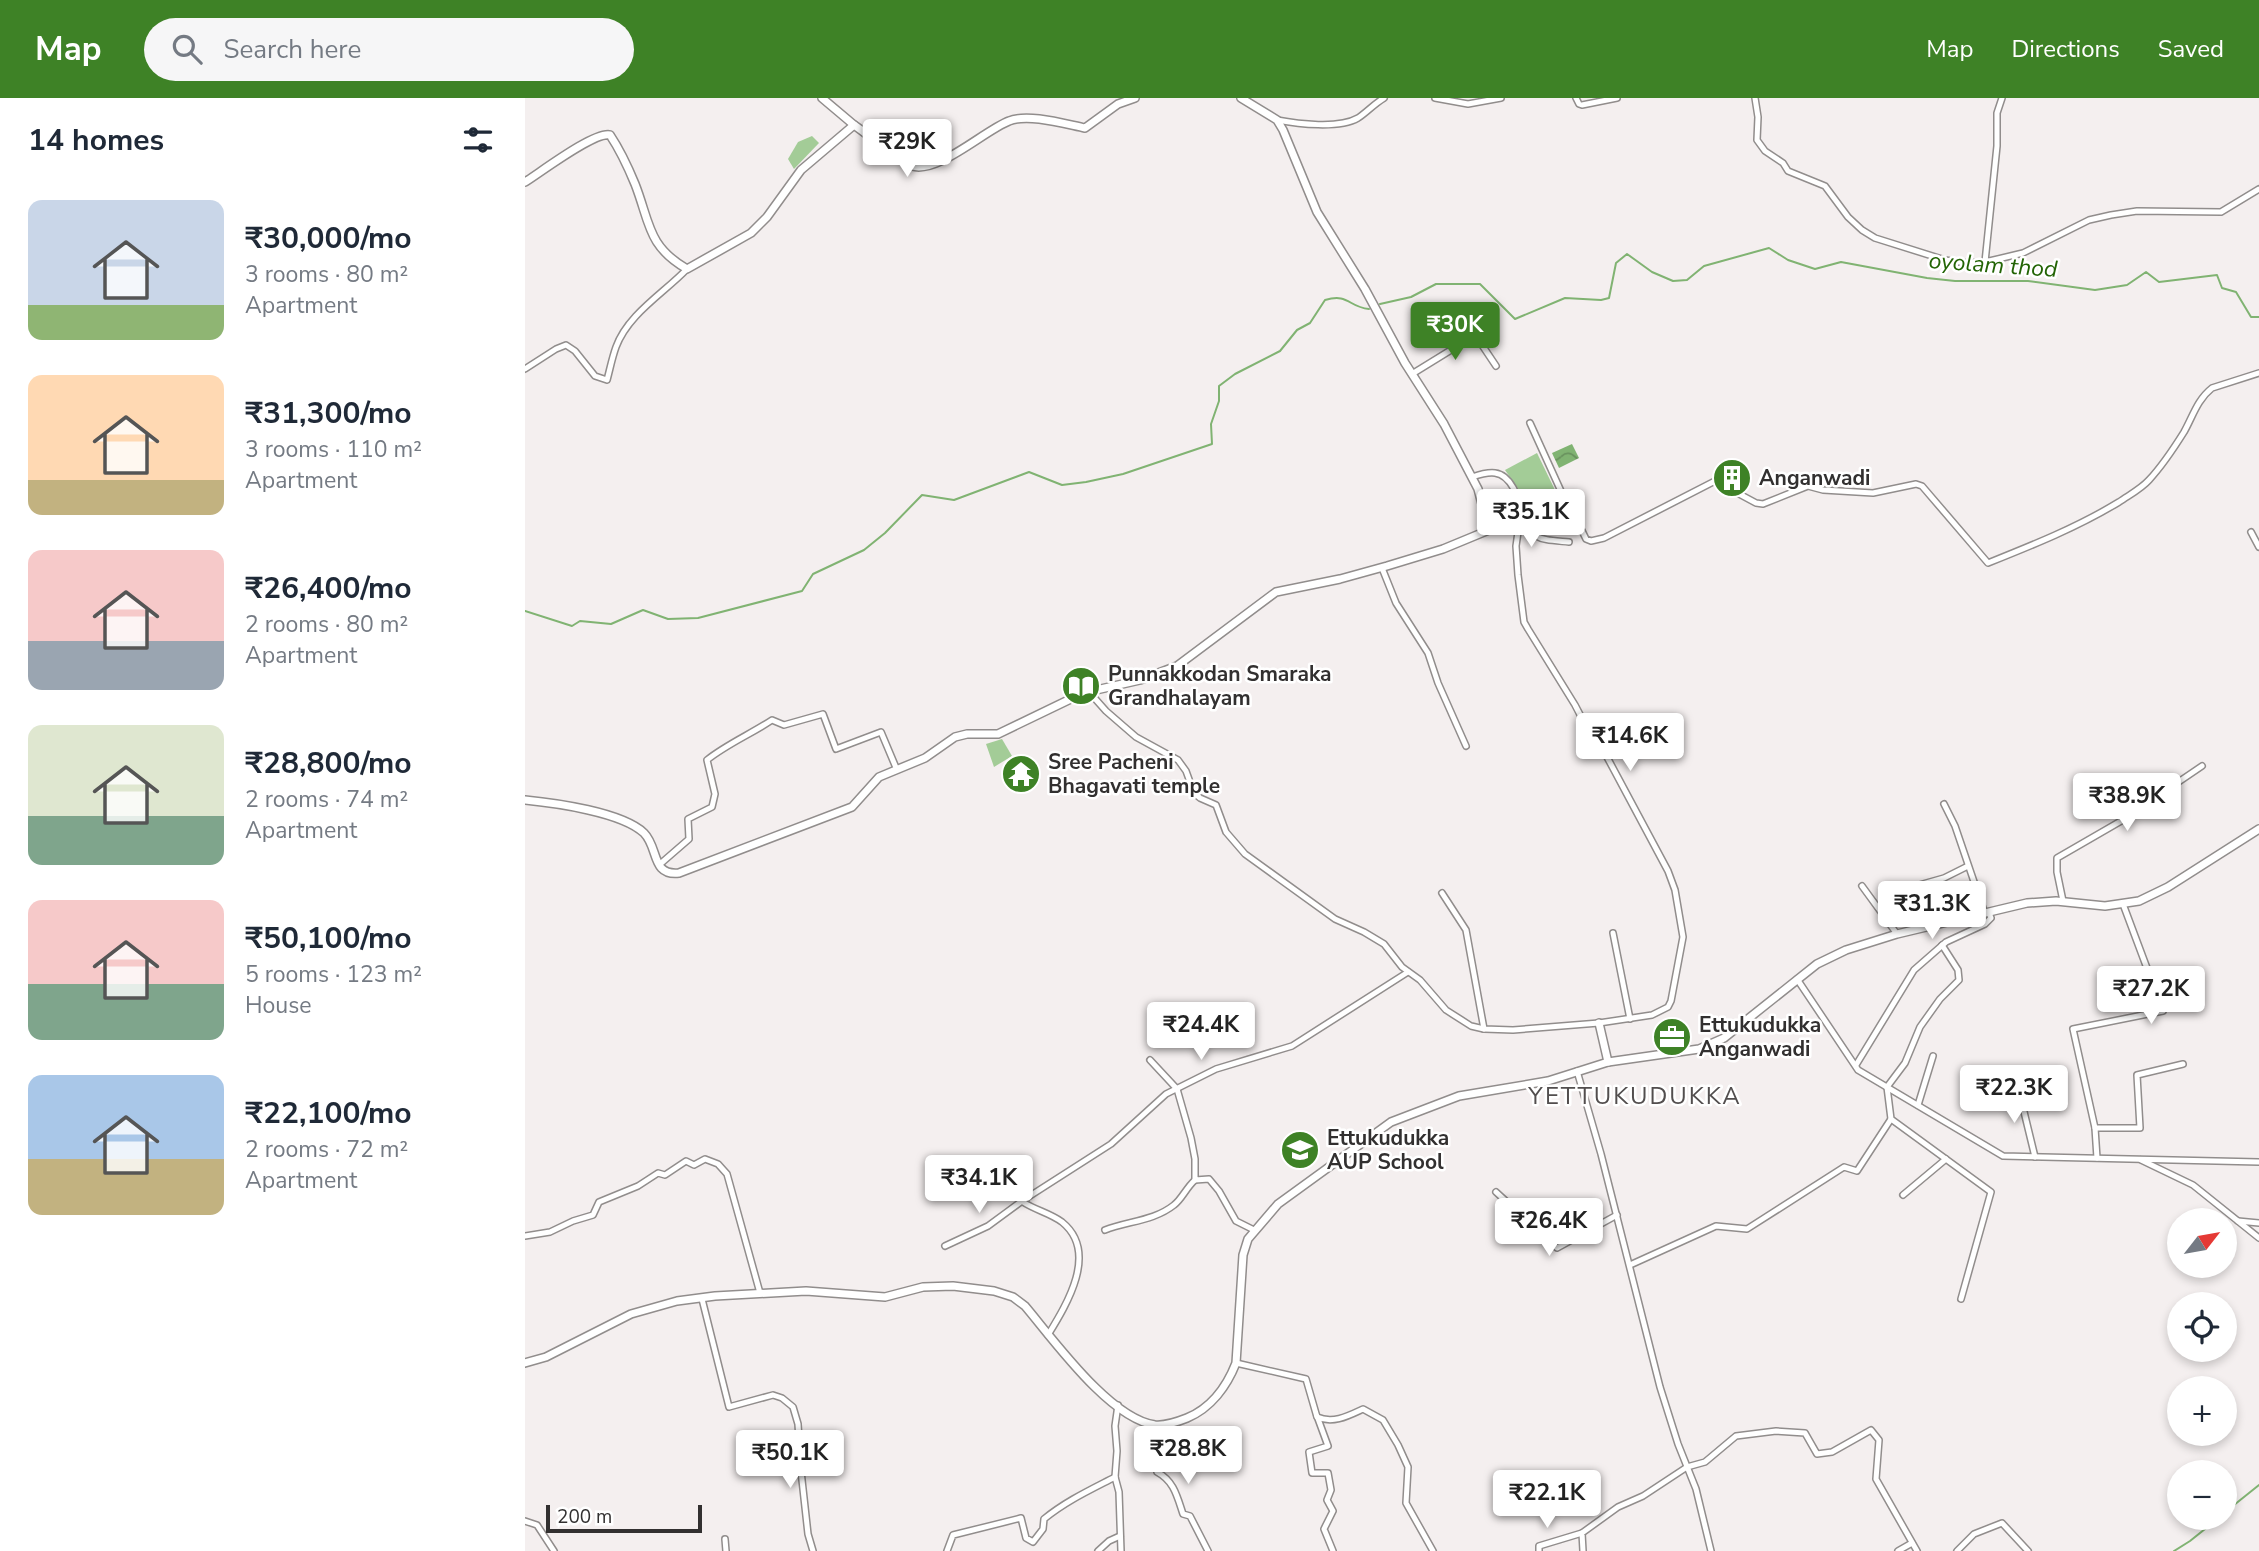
<!DOCTYPE html>
<meta charset="utf-8">
<style>
:root{--surface:#fff;--page:#f6f6f7;--text:#1f2937;--muted:#747a83;--accent:#3e8226}
body{margin:0;font-family:"Nunito Sans",sans-serif;background:var(--page);color:var(--text);height:100vh;display:flex;flex-direction:column;font-size:26px;white-space:nowrap}
*{box-sizing:border-box;margin:0}
p{font-size:23px;color:var(--muted)}
.icon{flex:none;width:38px;height:38px;fill:none;stroke:currentColor;stroke-width:2;stroke-linecap:round;stroke-linejoin:round}
.map{position:relative;flex:1;overflow:hidden}
.details{display:flex;flex-direction:column;background:var(--surface);width:525px}
.details>*{flex:none}
.needle{width:46px;rotate:59deg}
.fabs{position:absolute;left:1642px;top:1110px;display:grid;gap:14px}
.fabs a{display:grid;place-items:center;width:70px;height:70px;border-radius:50%;background:var(--surface);box-shadow:0 4px 10px #0003;font-size:35px}
.scale{position:absolute;left:21px;bottom:18px;width:156px;box-sizing:border-box;padding-left:7px;border:4px solid #323030;border-top:0;font-size:19px;line-height:24px;white-space:nowrap;color:#323030;-webkit-text-stroke:5px #fff;paint-order:stroke}
.price{position:absolute;translate:-50% -60px;padding:0 16px;border-radius:7px;background:#fff;color:#222;font-size:23px;line-height:46px;filter:drop-shadow(0 2px 4px #0008)}
.price::after{content:'';position:absolute;left:50%;top:42px;width:21px;height:16px;margin-left:-10px;background:inherit;clip-path:polygon(0 0,100% 0,50% 100%)}
.price.current{background:var(--accent);color:#fff}
ul{padding:0;list-style:none}
li{display:flex;align-items:center;gap:21px;height:175px;padding:0 28px}
li span{display:grid;place-items:center;flex:none;width:196px;height:140px;border-radius:14px;color:#555}
li>.icon{margin-inline-start:auto}
span .icon{width:84px;height:84px;fill:#fffc;stroke-width:1}
li b{font-size:30px}
h2{display:flex;justify-content:space-between;align-items:center;height:84px;padding:0 28px;font-size:30px}
header{display:flex;align-items:center;gap:42px;box-sizing:border-box;height:98px;padding:0 35px;background:var(--accent);color:#fff}
header strong{font-size:33px}
nav{display:flex;gap:38px;margin-inline-start:auto;font-size:24px}
.search{width:490px;height:63px;background:var(--page);display:flex;align-items:center;gap:18px;box-sizing:border-box;padding:0 24px;border-radius:38px;color:var(--muted);font-size:26px}
main{display:flex;flex:1;min-height:0}
.map>svg:first-child{display:block}
.park{fill:#a3cc97}
.water{fill:url(#water-waves)}
.lines{fill:none;stroke-linecap:round;stroke-linejoin:round}
.stream{stroke:#80b372;stroke-width:2}
.minor-casing{stroke:#918d8c;stroke-width:8}
.major-casing{stroke:#918d8c;stroke-width:10}
.minor{stroke:#fff;stroke-width:5}
.major{stroke:#fff;stroke-width:7}
.labels{text-anchor:middle;dominant-baseline:central;stroke-width:5;stroke-linejoin:round;paint-order:stroke}
.poi-label{font-size:21px;font-weight:bold;fill:#323030;stroke:#fff;text-anchor:start}
.water-label{font-size:23px;font-style:italic;fill:#236405;stroke:#fff}
.quarter-label{font-size:24px;letter-spacing:2px;fill:#524e4e;stroke:#fff}
</style>
<header>
<strong>Map</strong>
<div class="search"><svg class="icon" aria-label="search" viewBox="0 0 24 24"><circle cx="10" cy="10" r="6"/><path d="M15 15l6 6"/></svg>Search here</div>
<nav><a>Map</a><a>Directions</a><a>Saved</a></nav>
</header>
<main>
<section class="details">
<h2>14 homes<svg class="icon" aria-label="filters" viewBox="0 0 24 24"><path d="M4 7h16M4 17h16"/><circle cx="9" cy="7" r="2"/><circle cx="15" cy="17" r="2"/></svg></h2>
<ul>
<li><span style="background:linear-gradient(#c9d6e8 75%,#8fb573 0)"><svg class="icon" aria-label="home" viewBox="0 0 24 24"><path d="M3 11l9-7 9 7M6 9v11h12V9"/></svg></span><div><b>₹30,000/mo</b><p>3 rooms · 80 m²</p><p>Apartment</p></div></li>
<li><span style="background:linear-gradient(#ffd9b3 75%,#c2b280 0)"><svg class="icon" aria-label="home" viewBox="0 0 24 24"><path d="M3 11l9-7 9 7M6 9v11h12V9"/></svg></span><div><b>₹31,300/mo</b><p>3 rooms · 110 m²</p><p>Apartment</p></div></li>
<li><span style="background:linear-gradient(#f6c9c9 65%,#9aa5b1 0)"><svg class="icon" aria-label="home" viewBox="0 0 24 24"><path d="M3 11l9-7 9 7M6 9v11h12V9"/></svg></span><div><b>₹26,400/mo</b><p>2 rooms · 80 m²</p><p>Apartment</p></div></li>
<li><span style="background:linear-gradient(#dfe7d0 65%,#7fa58c 0)"><svg class="icon" aria-label="home" viewBox="0 0 24 24"><path d="M3 11l9-7 9 7M6 9v11h12V9"/></svg></span><div><b>₹28,800/mo</b><p>2 rooms · 74 m²</p><p>Apartment</p></div></li>
<li><span style="background:linear-gradient(#f6c9c9 60%,#7fa58c 0)"><svg class="icon" aria-label="home" viewBox="0 0 24 24"><path d="M3 11l9-7 9 7M6 9v11h12V9"/></svg></span><div><b>₹50,100/mo</b><p>5 rooms · 123 m²</p><p>House</p></div></li>
<li><span style="background:linear-gradient(#a9c7e8 60%,#c2b280 0)"><svg class="icon" aria-label="home" viewBox="0 0 24 24"><path d="M3 11l9-7 9 7M6 9v11h12V9"/></svg></span><div><b>₹22,100/mo</b><p>2 rooms · 72 m²</p><p>Apartment</p></div></li>
</ul>
</section>
<div class="map">
<svg width="1734" height="1453" viewBox="0 0 1734 1453">
<defs>
<pattern id="water-waves" width="16" height="10" patternUnits="userSpaceOnUse" patternTransform="scale(1.75)"><rect width="16" height="10" fill="#80b372"/><path d="M0 5q4-4 8 0t8 0" fill="none" stroke="#69925e"/></pattern>
</defs>
<rect width="100%" height="100%" fill="#f4efef"/>
<!-- park -->
<g class="park">
<path d="M 287,38 L 294,45 L 269,71 L 263,61 L 273,44 Z"/>
<path d="M 1012,355 L 1030,392 L 1003,405 L 980,372 Z"/>
<path d="M 477,641 L 487,658 L 469,669 L 461,646 Z"/>
</g>
<!-- water -->
<path class="water" d="M 1047,346 L 1054,360 L 1034,370 L 1027,355 Z"/>
<g class="lines">
<!-- stream -->
<g class="stream">
<path d="M 855,206 L 886,199 L 911,186 L 955,186 L 990,221 L 1040,200 L 1076,202 L 1084,200 L 1091,165 L 1102,156 L 1127,174 L 1148,183 L 1162,182 L 1179,168 L 1244,150 L 1263,162 L 1290,171 L 1316,164 L 1402,180 L 1430,183 L 1503,183 L 1570,192 L 1602,187 L 1621,174 L 1634,184 L 1692,177 L 1697,190 L 1711,194 L 1726,219 L 1734,219"/>
<path d="M 0,513 L 47,528 L 55,523 L 86,526 L 118,512 L 143,521 L 173,520 L 277,493 L 288,476 L 339,452 L 360,435 L 397,397 L 429,402 L 504,374 L 537,387 L 561,384 L 598,376 L 687,346 L 686,326 L 694,303 L 694,288 L 710,276 L 755,253 L 772,232 L 785,225 L 800,202 C 824,195 823,209 844,211"/>
<path d="M 1699,1415 L 1734,1387"/>
<path d="M 1649,1453 L 1665,1443 L 1695,1419"/>
</g>
<defs>
<g id="minor">
<path d="M 910,0 L 943,6 L 976,0"/>
<path d="M 1051,0 L 1054,6 L 1057,7 L 1092,0"/>
<path d="M 1230,0 L 1233,19 L 1232,42 L 1240,53 L 1258,65 L 1263,73 L 1300,88 L 1323,119 L 1337,132 L 1350,140 L 1420,162 L 1442,165 L 1460,164 L 1498,155 L 1564,122 L 1586,117 L 1612,113 L 1696,114 L 1734,91"/>
<path d="M 752,22 C 773,26 814,31 833,20 C 842,14 849,6 859,0"/>
<path d="M 1460,164 L 1472,48 L 1472,15 L 1477,0"/>
<path d="M 0,271 L 31,251 L 41,247 L 50,253 L 70,278 L 82,282 C 85,271 87,260 91,249 C 103,216 139,195 162,171"/>
<path d="M 887,276 L 947,239 L 955,244 L 971,268"/>
<path d="M 1005,325 L 1040,402"/>
<path d="M 947,379 C 953,377 963,374 970,375 C 986,377 994,400 996,413"/>
<path d="M 994,415 C 1010,443 1012,441 1044,444"/>
<path d="M 991,419 L 996,413 L 1035,399 L 1044,406 L 1061,441 L 1066,443 L 1079,440 L 1190,383 L 1231,405 L 1238,406 L 1283,388 L 1298,392 L 1348,395 L 1391,386 L 1397,388 L 1463,465 C 1508,447 1553,429 1594,404 C 1604,397 1616,391 1624,382 C 1637,368 1649,350 1659,334 C 1668,318 1672,302 1687,290 L 1734,275"/>
<path d="M 1726,434 L 1734,449"/>
<path d="M 857,470 L 871,505 L 903,555 L 913,585 L 941,648"/>
<path d="M 565,595 L 581,613 L 611,639 L 653,662 L 661,673 L 669,695 L 675,700 L 691,707 L 701,734 L 720,756 L 810,821 L 839,834 L 859,846 L 877,869 L 895,882 L 921,912 L 946,928 L 959,931 L 988,932 L 1074,925 L 1127,917 L 1143,909 L 1146,903 L 1158,839 L 1150,792 L 1143,773 L 1082,659 L 1063,632 L 1050,607 L 1003,531 L 999,524 L 993,477 L 991,448 L 994,427 L 991,419 L 964,432"/>
<path d="M 1419,706 L 1430,728 L 1460,816"/>
<path d="M 134,767 L 164,741 L 163,721 L 187,709 L 190,696 L 182,662 C 202,646 226,636 247,622 L 259,627 L 298,616 L 311,651 L 356,634 L 372,672"/>
<path d="M 1337,788 L 1372,836"/>
<path d="M 1373,793 L 1419,780 L 1443,768"/>
<path d="M 917,795 L 941,832 L 959,931"/>
<path d="M 1538,803 L 1532,774 L 1532,760 L 1596,723 L 1677,668"/>
<path d="M 1088,835 L 1105,921"/>
<path d="M 1417,847 L 1433,872 L 1434,882 L 1415,901 L 1395,929 L 1380,965 L 1362,989 L 1366,1021 L 1466,1094 L 1436,1201"/>
<path d="M 1272,881 L 1333,972 L 1478,1058 L 1734,1064"/>
<path d="M 625,962 L 652,991 L 666,1040 L 670,1061 L 670,1082 L 684,1081 L 694,1093 L 711,1123 L 729,1132"/>
<path d="M 1331,967 L 1389,872 L 1421,844 L 1460,826 L 1466,820 L 1464,815"/>
<path d="M 1052,973 L 1076,1056 L 1135,1289 L 1153,1346 L 1171,1391 L 1186,1453"/>
<path d="M 1493,989 L 1510,1059"/>
<path d="M 1393,1007 L 1408,958"/>
<path d="M 1570,1030 L 1548,931 L 1638,913 L 1598,806"/>
<path d="M 1572,1060 L 1570,1030 L 1615,1030 L 1612,977 L 1658,966"/>
<path d="M 1616,1062 L 1668,1087 L 1734,1140"/>
<path d="M 473,1068 C 481,1079 488,1096 498,1104 C 510,1112 525,1115 537,1124 C 574,1154 542,1206 523,1237"/>
<path d="M 971,1094 L 1032,1150 L 1092,1117"/>
<path d="M 1378,1097 L 1421,1061"/>
<path d="M 1713,1123 L 1734,1125"/>
<path d="M 580,1132 C 603,1123 629,1123 649,1107 C 657,1101 661,1090 670,1082"/>
<path d="M 0,1138 L 25,1134 L 48,1123 L 68,1117 L 74,1104 L 113,1088 L 133,1075 L 140,1077 L 161,1063 L 169,1067 L 180,1061 L 193,1066 L 202,1076 L 235,1195"/>
<path d="M 420,1148 L 463,1128 L 497,1103 L 586,1046 L 641,996 L 691,971 L 767,948 L 883,874"/>
<path d="M 1105,1167 L 1191,1128 L 1222,1131 L 1319,1069 L 1332,1073 L 1366,1021"/>
<path d="M 177,1201 L 204,1309 L 248,1297 L 257,1300 L 268,1309 L 273,1326 L 276,1373 L 283,1436 L 288,1453"/>
<path d="M 711,1265 L 781,1281 L 792,1319 C 808,1326 823,1318 838,1311 L 858,1322 L 873,1347 L 883,1369 L 881,1405 L 908,1453"/>
<path d="M 593,1307 L 590,1328 L 592,1353 L 590,1379 L 594,1394 L 596,1453"/>
<path d="M 792,1318 L 803,1348 L 784,1354 L 787,1375 L 803,1375 L 806,1392 L 802,1402 L 808,1413 L 799,1431 L 808,1453"/>
<path d="M 629,1327 L 629,1357 L 632,1374 C 649,1383 652,1398 658,1416 L 665,1418 L 683,1453"/>
<path d="M 0,1423 L 12,1427 L 29,1453"/>
<path d="M 200,1441 L 201,1453"/>
<path d="M 422,1453 L 428,1437 L 496,1420 L 501,1440 L 508,1444 L 518,1431 L 519,1421 C 541,1403 565,1392 590,1379"/>
<path d="M 573,1453 L 584,1443 L 595,1438"/>
<path d="M 1014,1453 L 1014,1448 L 1057,1435"/>
<path d="M 1058,1453 L 1057,1435 L 1093,1409 L 1118,1398 L 1162,1369 L 1180,1364 L 1211,1338 L 1251,1333 L 1280,1335 L 1292,1356 L 1307,1354 L 1346,1332 L 1354,1342 L 1351,1381 L 1392,1453"/>
<path d="M 1373,1453 L 1387,1445"/>
<path d="M 1432,1453 L 1449,1436 L 1477,1425 L 1503,1453"/>
</g>
<g id="major">
<path d="M 297,0 L 329,27"/>
<path d="M 0,84 C 16,74 70,33 85,37 C 95,52 103,69 110,86 C 125,124 122,148 162,171 L 226,135 L 242,119 L 276,72 L 329,27 C 344,37 372,62 387,68 C 413,76 460,32 484,23 C 503,15 540,26 560,30 L 593,6 L 610,0"/>
<path d="M 0,702 C 30,705 97,714 119,735 C 134,750 126,778 154,775 L 327,709 L 354,679 L 400,660 L 430,639 L 442,636 L 473,636 L 558,595 L 615,582 L 652,568 L 751,494 L 815,481 L 862,468 L 918,451 L 964,432 L 953,391 L 919,326 L 880,265 L 840,191 L 792,114 L 758,32 L 752,22 L 716,0"/>
<path d="M 1074,925 L 1083,964"/>
<path d="M 0,1265 L 21,1259 L 106,1216 L 152,1203 L 190,1198 L 281,1193 L 360,1199 L 398,1189 L 428,1188 L 469,1193 L 488,1199 L 500,1208 C 528,1241 585,1321 630,1327 C 641,1328 652,1324 662,1320 C 686,1310 702,1288 711,1265 L 718,1157 L 723,1141 L 753,1106 L 866,1024 L 934,998 L 1023,983 L 1083,964 L 1174,951 L 1199,940 L 1292,866 L 1321,852 L 1372,836 L 1502,805 L 1531,803 L 1580,808 L 1614,803 L 1643,789 L 1734,731"/>
</g>
</defs>
<!-- minor casing -->
<use href="#minor" class="minor-casing"/>
<!-- major casing -->
<use href="#major" class="major-casing"/>
<!-- minor -->
<use href="#minor" class="minor"/>
<!-- major -->
<use href="#major" class="major"/>
</g>
<!-- icons -->
<defs>
<symbol id="building-disc" viewBox="-11 -11 22 22"><circle r="9.5" fill="#3e8226" stroke="#fff"/><path d="M-4-6H4V6H1V3H-1V6H-4ZM-2.5-4.3h1.7v1.8h-1.7ZM.8-4.3h1.7v1.8H.8ZM-2.5-1h1.7V.8h-1.7ZM.8-1h1.7V.8H.8Z" fill="#fff"/></symbol>
<symbol id="library-disc" viewBox="-11 -11 22 22"><circle r="9.5" fill="#3e8226" stroke="#fff"/><path d="M-6-4Q-3-5.5-.7-3.5V5Q-3 3-6 4ZM6-4Q3-5.5 .7-3.5V5Q3 3 6 4Z" fill="#fff"/></symbol>
<symbol id="temple-disc" viewBox="-11 -11 22 22"><circle r="9.5" fill="#3e8226" stroke="#fff"/><path d="M0-6L5-2H3V0L6.5 2.5H4V6H1.5V3h-3V6H-4V2.5H-6.5L-3 0V-2H-5Z" fill="#fff"/></symbol>
<symbol id="office-disc" viewBox="-11 -11 22 22"><circle r="9.5" fill="#3e8226" stroke="#fff"/><path d="M-6-3h4V-5.5h4V-3h4V5H-6ZM-1-4.5V-3h2v-1.5ZM-6 0V1H6V0Z" fill="#fff"/></symbol>
<symbol id="school-disc" viewBox="-11 -11 22 22"><circle r="9.5" fill="#3e8226" stroke="#fff"/><path d="M0-5L7-2L0 1L-7-2ZM-4 1L0 2.5L4 1V4Q0 6-4 4Z" fill="#fff"/></symbol>
</defs>
<g fill-rule="evenodd">
<use href="#building-disc" x="1185" y="358" width="44" height="44"/>
<use href="#library-disc" x="534" y="566" width="44" height="44"/>
<use href="#temple-disc" x="474" y="654" width="44" height="44"/>
<use href="#office-disc" x="1125" y="917" width="44" height="44"/>
<use href="#school-disc" x="753" y="1030" width="44" height="44"/>
</g>
<g class="labels">
<!-- poi labels -->
<g class="poi-label">
<text x="1234" y="380">Anganwadi</text>
<text x="583" y="576">Punnakkodan Smaraka<tspan x="583" dy="24">Grandhalayam</tspan></text>
<text x="523" y="664">Sree Pacheni<tspan x="523" dy="24">Bhagavati temple</tspan></text>
<text x="1174" y="927">Ettukudukka<tspan x="1174" dy="24">Anganwadi</tspan></text>
<text x="802" y="1040">Ettukudukka<tspan x="802" dy="24">AUP School</tspan></text>
</g>
<!-- water labels -->
<g class="water-label">
<text transform="translate(1468 167) rotate(4)">oyolam thod</text>
</g>
<!-- quarter labels -->
<g class="quarter-label">
<text x="1110" y="998">YETTUKUDUKKA</text>
</g>
</g>
</svg>
<div class="fabs">
<a><svg class="needle" viewBox="-14 -14 28 28"><path d="M0-13l5 13h-10z" fill="#e53935"/><path d="M0 13l5-13h-10z" fill="#747a83"/></svg></a>
<a><svg class="icon" aria-label="locate" viewBox="0 0 24 24"><circle cx="12" cy="12" r="6"/><path d="M12 2v4M12 18v4M2 12h4M18 12h4"/></svg></a>
<a>+</a>
<a>−</a>
</div>
<div class="scale">200 m</div>
<b class="price" style="left:382px;top:81px">₹29K</b>
<b class="price current" style="left:930px;top:264px">₹30K</b>
<b class="price" style="left:1006px;top:451px">₹35.1K</b>
<b class="price" style="left:1105px;top:675px">₹14.6K</b>
<b class="price" style="left:1602px;top:735px">₹38.9K</b>
<b class="price" style="left:1407px;top:843px">₹31.3K</b>
<b class="price" style="left:1626px;top:928px">₹27.2K</b>
<b class="price" style="left:676px;top:964px">₹24.4K</b>
<b class="price" style="left:1489px;top:1027px">₹22.3K</b>
<b class="price" style="left:454px;top:1117px">₹34.1K</b>
<b class="price" style="left:1024px;top:1160px">₹26.4K</b>
<b class="price" style="left:663px;top:1388px">₹28.8K</b>
<b class="price" style="left:265px;top:1392px">₹50.1K</b>
<b class="price" style="left:1022px;top:1432px">₹22.1K</b>
</div>
</main>
